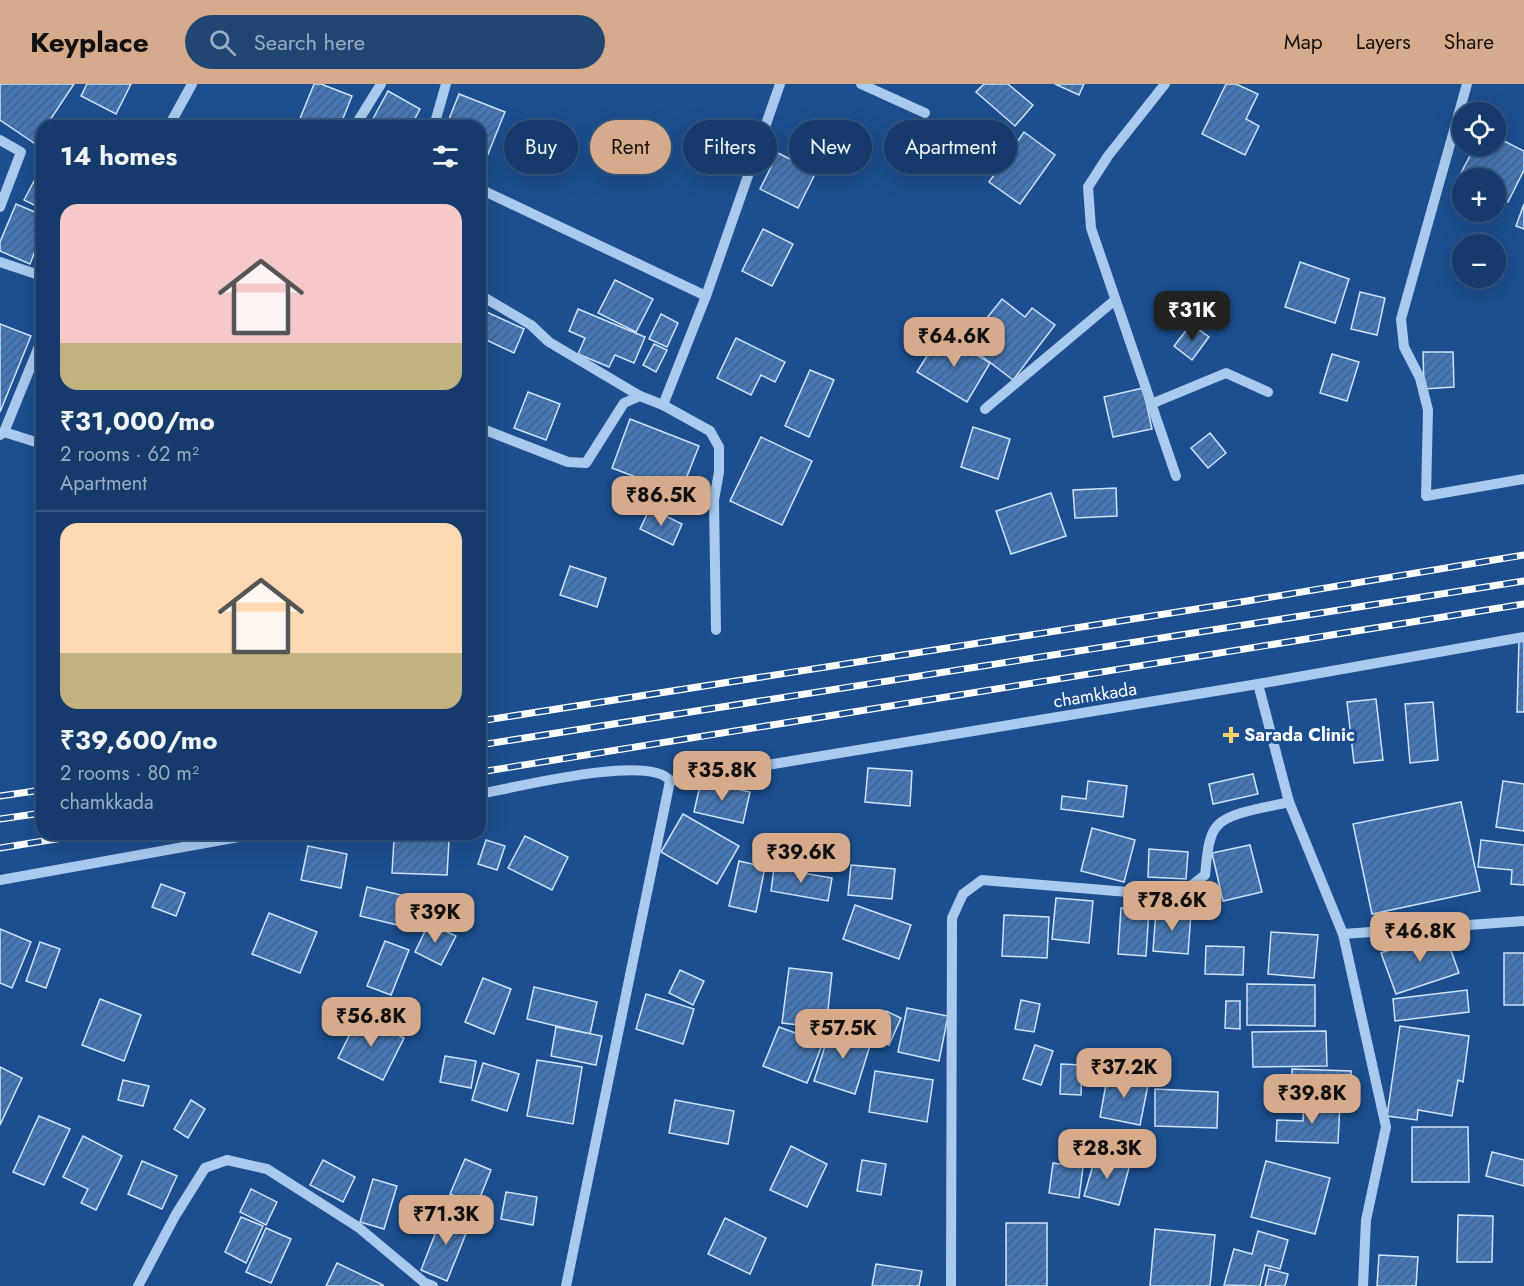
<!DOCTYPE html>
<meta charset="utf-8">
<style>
:root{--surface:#143b6b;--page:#214673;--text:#f1f3f6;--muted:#9dadc1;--line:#33557e;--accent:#d6ab8b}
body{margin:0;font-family:Jost,sans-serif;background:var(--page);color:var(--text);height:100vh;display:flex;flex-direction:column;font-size:22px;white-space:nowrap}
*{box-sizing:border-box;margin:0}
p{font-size:20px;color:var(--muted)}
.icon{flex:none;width:33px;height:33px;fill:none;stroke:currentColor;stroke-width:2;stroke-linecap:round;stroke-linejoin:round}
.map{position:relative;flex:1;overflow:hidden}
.panel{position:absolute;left:36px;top:36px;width:450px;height:720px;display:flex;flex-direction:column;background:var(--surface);border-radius:18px;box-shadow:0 6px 24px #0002,0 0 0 2px var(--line)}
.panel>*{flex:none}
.banner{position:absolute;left:504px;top:36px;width:570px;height:54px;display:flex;gap:12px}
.controls{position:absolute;left:1452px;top:18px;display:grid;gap:12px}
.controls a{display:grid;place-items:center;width:54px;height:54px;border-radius:50%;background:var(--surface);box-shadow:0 6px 24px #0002,0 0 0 2px var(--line);font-size:30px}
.price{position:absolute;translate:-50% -51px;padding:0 14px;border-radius:12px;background:var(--accent);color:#111;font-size:20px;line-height:39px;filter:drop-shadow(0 2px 3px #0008)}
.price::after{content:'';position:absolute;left:50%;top:36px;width:18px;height:14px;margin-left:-9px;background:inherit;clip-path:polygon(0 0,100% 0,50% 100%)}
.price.selected{background:#222;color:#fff}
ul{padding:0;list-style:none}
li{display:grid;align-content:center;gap:12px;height:318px;padding:0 24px}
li+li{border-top:2px solid var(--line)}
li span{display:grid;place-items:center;height:186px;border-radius:18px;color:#555}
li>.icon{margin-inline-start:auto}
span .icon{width:108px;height:108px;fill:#fffc;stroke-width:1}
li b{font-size:26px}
h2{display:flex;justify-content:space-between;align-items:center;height:72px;padding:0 24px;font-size:26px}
.chip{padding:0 21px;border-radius:27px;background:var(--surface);box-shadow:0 6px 24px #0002,0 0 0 2px var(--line);font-size:21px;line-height:54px}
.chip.selected{background:var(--accent);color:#111}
header{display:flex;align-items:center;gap:36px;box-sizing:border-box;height:84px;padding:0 30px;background:var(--accent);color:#111}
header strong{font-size:28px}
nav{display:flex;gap:33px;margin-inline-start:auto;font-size:21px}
.search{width:420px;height:54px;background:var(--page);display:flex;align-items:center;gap:15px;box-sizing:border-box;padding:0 21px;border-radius:33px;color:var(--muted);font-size:22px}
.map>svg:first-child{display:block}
.building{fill:url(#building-hatch);stroke:#cfe3fa;stroke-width:1.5}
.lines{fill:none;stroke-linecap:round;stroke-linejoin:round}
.minor{stroke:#a9c9ee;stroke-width:10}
.rail-casing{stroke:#fff;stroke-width:7}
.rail{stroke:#1b4f8f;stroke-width:4.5;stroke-dasharray:14;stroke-linecap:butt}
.poi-dot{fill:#ffd166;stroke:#1b4f8f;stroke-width:2}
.labels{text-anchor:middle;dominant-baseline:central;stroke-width:6;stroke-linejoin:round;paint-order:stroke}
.street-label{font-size:18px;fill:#fff;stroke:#1b4f8f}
.poi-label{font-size:18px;font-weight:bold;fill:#fff;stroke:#1b4f8f;text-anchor:start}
</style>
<header>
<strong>Keyplace</strong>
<div class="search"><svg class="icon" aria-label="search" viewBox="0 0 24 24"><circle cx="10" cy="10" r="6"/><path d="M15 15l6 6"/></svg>Search here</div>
<nav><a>Map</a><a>Layers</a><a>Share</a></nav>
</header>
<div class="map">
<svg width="1524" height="1202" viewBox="0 0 1524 1202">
<defs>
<pattern id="building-hatch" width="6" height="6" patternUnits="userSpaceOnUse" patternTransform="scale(1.5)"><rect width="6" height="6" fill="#4478b7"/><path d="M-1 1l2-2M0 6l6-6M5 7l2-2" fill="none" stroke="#486282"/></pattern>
</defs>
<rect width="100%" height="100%" fill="#1b4f8f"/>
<!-- building -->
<g class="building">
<path d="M 0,0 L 74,0 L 46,42 L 42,42 L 42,48 L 34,59 L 0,36 Z"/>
<path d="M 87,0 L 131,0 L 116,30 L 81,12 Z"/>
<path d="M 314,0 L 321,0 L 352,12 L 340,42 L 297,42 Z"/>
<path d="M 984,0 L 1008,0 L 1033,21 L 1015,42 L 976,8 Z"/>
<path d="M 1055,0 L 1084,0 L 1079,11 Z"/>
<path d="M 1226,0 L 1236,0 L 1258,10 L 1246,35 L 1259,42 L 1245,71 L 1202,50 Z"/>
<path d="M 388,7 L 420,25 L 411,42 L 369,42 Z"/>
<path d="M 459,10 L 505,28 L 486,75 L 480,73 L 480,42 L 455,42 L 457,38 L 449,35 Z"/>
<path d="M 1024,48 L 1055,71 L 1020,120 L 989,98 Z"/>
<path d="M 1496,53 L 1524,67 L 1524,86 L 1508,118 L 1496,111 L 1496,94 L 1459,93 L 1475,62 L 1496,62 Z"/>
<path d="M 778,69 L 816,88 L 798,124 L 760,105 Z"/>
<path d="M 42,82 L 42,125 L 24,116 Z"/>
<path d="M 16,120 L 42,131 L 42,150 L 30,180 L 0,167 L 0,158 Z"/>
<path d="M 1524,120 L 1524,145 L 1516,142 Z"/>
<path d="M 763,145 L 793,160 L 772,202 L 742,187 Z"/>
<path d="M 1300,178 L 1349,195 L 1335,239 L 1285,223 Z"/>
<path d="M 615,196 L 653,215 L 636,248 L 598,229 Z"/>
<path d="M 1360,208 L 1385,214 L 1377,251 L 1351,245 Z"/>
<path d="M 1002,215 L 1025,233 L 1032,224 L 1055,241 L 1013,296 L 966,260 Z"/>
<path d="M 480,225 L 524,245 L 514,269 L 480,253 Z"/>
<path d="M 578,225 L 645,253 L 634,279 L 615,271 L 609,283 L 578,270 L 585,254 L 569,247 Z"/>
<path d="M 661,230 L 678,239 L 667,263 L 649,255 Z"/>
<path d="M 0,240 L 31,252 L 0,328 Z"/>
<path d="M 1191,240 L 1209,253 L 1192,276 L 1174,262 Z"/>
<path d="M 941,249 L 990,279 L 967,318 L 917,288 Z"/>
<path d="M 736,254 L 785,278 L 775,298 L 761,291 L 751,311 L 717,294 Z"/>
<path d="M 654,260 L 667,266 L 656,288 L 643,281 Z"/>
<path d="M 1423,268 L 1453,268 L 1454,303 L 1424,305 Z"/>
<path d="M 1332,270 L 1359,278 L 1347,317 L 1320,309 Z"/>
<path d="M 810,286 L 834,296 L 809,353 L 785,342 Z"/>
<path d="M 1143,304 L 1152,345 L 1113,353 L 1104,313 Z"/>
<path d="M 528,308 L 560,320 L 546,356 L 514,344 Z"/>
<path d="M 630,335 L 699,362 L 680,410 L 612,384 Z"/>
<path d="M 973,343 L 1010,355 L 998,395 L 961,383 Z"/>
<path d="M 1210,349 L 1226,369 L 1208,384 L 1191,364 Z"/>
<path d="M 761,353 L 812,377 L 782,441 L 730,417 Z"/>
<path d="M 1116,404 L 1117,432 L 1075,434 L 1073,406 Z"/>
<path d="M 1051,409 L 1066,452 L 1011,470 L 996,427 Z"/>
<path d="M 650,424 L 682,440 L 673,461 L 640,445 Z"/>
<path d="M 570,482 L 606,494 L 597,523 L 560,511 Z"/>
<path d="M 1519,556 L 1524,556 L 1524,628 L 1517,628 Z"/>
<path d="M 1376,615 L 1383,676 L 1354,679 L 1347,618 Z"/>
<path d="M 1433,618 L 1438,676 L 1410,679 L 1405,620 Z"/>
<path d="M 868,684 L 912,687 L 910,722 L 865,718 Z"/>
<path d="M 1253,690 L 1258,710 L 1213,720 L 1209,700 Z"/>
<path d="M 701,697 L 750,708 L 743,739 L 694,728 Z"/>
<path d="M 1088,697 L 1127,702 L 1123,733 L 1061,725 L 1062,712 L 1086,715 Z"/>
<path d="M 1503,697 L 1524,700 L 1524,747 L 1496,743 Z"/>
<path d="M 1461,718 L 1480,807 L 1372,830 L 1353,740 Z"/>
<path d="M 683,730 L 739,762 L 717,800 L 661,768 Z"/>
<path d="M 1092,744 L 1135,756 L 1124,798 L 1081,787 Z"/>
<path d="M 525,752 L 568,773 L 552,806 L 508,784 Z"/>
<path d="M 394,755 L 449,757 L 447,791 L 392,789 Z"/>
<path d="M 486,756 L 505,762 L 497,786 L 478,780 Z"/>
<path d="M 1481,756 L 1524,761 L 1524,801 L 1511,800 L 1512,786 L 1478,783 Z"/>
<path d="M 1250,761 L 1262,808 L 1223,817 L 1212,769 Z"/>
<path d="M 308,762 L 347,770 L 341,804 L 301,796 Z"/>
<path d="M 1149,765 L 1188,768 L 1186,795 L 1148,793 Z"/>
<path d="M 739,777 L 765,783 L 756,828 L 729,822 Z"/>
<path d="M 851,781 L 895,785 L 892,815 L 848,811 Z"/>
<path d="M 774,784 L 832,794 L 828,817 L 771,807 Z"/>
<path d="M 161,800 L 185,809 L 176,832 L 152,823 Z"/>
<path d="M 367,803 L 418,815 L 410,844 L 360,832 Z"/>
<path d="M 1056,814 L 1093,817 L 1089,859 L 1052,855 Z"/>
<path d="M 855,821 L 911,841 L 899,875 L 843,855 Z"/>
<path d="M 1121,824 L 1149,826 L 1146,872 L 1118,870 Z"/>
<path d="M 1156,826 L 1191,829 L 1188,870 L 1153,867 Z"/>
<path d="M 269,829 L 317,848 L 300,889 L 252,870 Z"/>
<path d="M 1004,831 L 1049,833 L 1047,874 L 1002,872 Z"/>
<path d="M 429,839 L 456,852 L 441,881 L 415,868 Z"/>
<path d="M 0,845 L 31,858 L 12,904 L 0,899 Z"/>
<path d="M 1444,847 L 1459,889 L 1396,910 L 1381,869 Z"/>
<path d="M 1271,848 L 1318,851 L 1314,894 L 1268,890 Z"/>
<path d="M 385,857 L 409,866 L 391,911 L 367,902 Z"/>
<path d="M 40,858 L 60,865 L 46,904 L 26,897 Z"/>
<path d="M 1206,862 L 1244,863 L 1243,891 L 1205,890 Z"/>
<rect x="1504" y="869" width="20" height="52"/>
<path d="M 789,884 L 832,889 L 826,944 L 782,939 Z"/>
<path d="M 680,886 L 704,897 L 693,921 L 669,909 Z"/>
<path d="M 483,894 L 511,905 L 494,950 L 465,938 Z"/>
<path d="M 1247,900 L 1315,901 L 1315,942 L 1247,941 Z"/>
<path d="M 534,903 L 597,918 L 590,950 L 527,935 Z"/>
<path d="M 1467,906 L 1469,928 L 1395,937 L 1393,915 Z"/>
<path d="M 646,910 L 694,925 L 683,960 L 636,945 Z"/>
<path d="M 100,915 L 141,931 L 124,977 L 82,961 Z"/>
<path d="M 1021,916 L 1040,920 L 1034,948 L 1015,945 Z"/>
<path d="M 1226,917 L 1240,917 L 1240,945 L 1225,944 Z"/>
<path d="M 907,924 L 948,932 L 939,977 L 898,968 Z"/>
<path d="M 886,927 L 901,934 L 889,961 L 873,954 Z"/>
<path d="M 359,932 L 404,954 L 383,996 L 338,974 Z"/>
<path d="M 1400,942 L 1469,952 L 1463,998 L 1458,996 L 1452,1032 L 1418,1026 L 1417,1036 L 1387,1032 Z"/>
<path d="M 556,943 L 602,952 L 596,981 L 551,972 Z"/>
<path d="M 779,943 L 823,959 L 807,999 L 763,982 Z"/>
<path d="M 831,943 L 872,955 L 855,1010 L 814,997 Z"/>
<path d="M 1326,947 L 1327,982 L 1253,983 L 1252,948 Z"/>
<path d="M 1035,961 L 1053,967 L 1041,1001 L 1023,995 Z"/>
<path d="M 445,972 L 476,977 L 471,1004 L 440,998 Z"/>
<path d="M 537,976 L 582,983 L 573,1040 L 527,1032 Z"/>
<path d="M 483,979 L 519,990 L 507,1027 L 472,1016 Z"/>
<path d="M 1061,980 L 1082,981 L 1081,1011 L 1060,1010 Z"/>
<path d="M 0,983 L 22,994 L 0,1041 Z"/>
<path d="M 1292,985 L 1351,987 L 1350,1015 L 1292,1014 Z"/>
<path d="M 875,987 L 933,996 L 927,1038 L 869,1028 Z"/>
<path d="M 1108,989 L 1149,996 L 1140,1041 L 1100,1033 Z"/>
<path d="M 123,996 L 149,1002 L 143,1022 L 118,1016 Z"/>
<path d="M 1155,1005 L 1218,1008 L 1217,1044 L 1155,1042 Z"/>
<path d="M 191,1016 L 205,1025 L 188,1054 L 174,1045 Z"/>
<path d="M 675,1016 L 734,1027 L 728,1060 L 669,1049 Z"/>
<path d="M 1304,1018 L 1340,1020 L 1338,1059 L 1276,1057 L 1277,1036 L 1303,1037 Z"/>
<path d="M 39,1032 L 70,1045 L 44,1101 L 13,1088 Z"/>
<path d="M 1412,1043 L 1468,1043 L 1469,1098 L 1412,1098 Z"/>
<path d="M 83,1052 L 122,1072 L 96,1126 L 81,1119 L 88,1105 L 63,1093 Z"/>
<path d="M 791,1062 L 827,1080 L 807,1123 L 770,1106 Z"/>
<path d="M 1492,1068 L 1524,1076 L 1524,1102 L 1486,1092 Z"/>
<path d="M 1096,1071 L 1130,1080 L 1119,1121 L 1084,1112 Z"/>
<path d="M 465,1075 L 491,1086 L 477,1121 L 450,1110 Z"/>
<path d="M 323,1076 L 355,1093 L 343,1118 L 310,1101 Z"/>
<path d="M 862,1076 L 886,1080 L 881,1111 L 857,1107 Z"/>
<path d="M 142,1077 L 177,1092 L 162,1125 L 128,1110 Z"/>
<path d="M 1266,1077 L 1330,1094 L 1315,1150 L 1251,1133 Z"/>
<path d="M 1053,1079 L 1083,1083 L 1079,1114 L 1049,1109 Z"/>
<path d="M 373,1095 L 397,1102 L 384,1145 L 360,1138 Z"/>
<path d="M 251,1105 L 277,1118 L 266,1141 L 240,1128 Z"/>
<path d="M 506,1108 L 537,1113 L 533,1141 L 501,1135 Z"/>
<path d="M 444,1127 L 471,1137 L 447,1197 L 421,1186 Z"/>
<path d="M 1458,1131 L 1493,1132 L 1492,1178 L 1457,1178 Z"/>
<path d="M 241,1133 L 263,1142 L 246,1179 L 225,1168 Z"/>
<path d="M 725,1134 L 766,1154 L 750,1190 L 708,1170 Z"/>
<rect x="1006" y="1139" width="41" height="63"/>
<path d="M 266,1144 L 291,1155 L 271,1199 L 246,1188 Z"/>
<path d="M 1155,1145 L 1215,1151 L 1210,1202 L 1150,1202 Z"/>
<path d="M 1258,1147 L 1288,1156 L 1280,1185 L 1265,1181 L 1260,1202 L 1224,1201 L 1234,1165 L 1252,1170 Z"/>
<path d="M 1379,1171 L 1418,1173 L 1416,1202 L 1377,1202 Z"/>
<path d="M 337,1179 L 383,1201 L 382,1202 L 326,1202 Z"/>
<path d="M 876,1180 L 922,1187 L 919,1202 L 872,1202 Z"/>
<path d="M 1269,1185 L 1288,1190 L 1285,1202 L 1265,1202 Z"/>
</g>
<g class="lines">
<!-- minor -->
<g class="minor">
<path d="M 861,0 L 925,29"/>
<path d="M 1165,0 L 1108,72 L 1088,103 L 1091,144 L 1176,392"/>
<path d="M 1467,0 L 1401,235 L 1404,263 L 1420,294 L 1428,326 L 1426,412 L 1524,395"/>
<path d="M 169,42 L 192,0"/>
<path d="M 355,42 L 381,0"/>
<path d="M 434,42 L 446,0"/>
<path d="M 0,56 L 21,68 L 0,123"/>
<path d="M 480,105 L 706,212"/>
<path d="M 0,178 L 42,192"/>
<path d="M 480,211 L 531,241 L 549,258 L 640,312"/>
<path d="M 1151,320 L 1226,289 L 1268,308"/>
<path d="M 663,321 L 710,347 L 719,363 L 719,388 L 714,416 L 716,546"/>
<path d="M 985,325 L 1115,216"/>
<path d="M 480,344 L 568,378 L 586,379 L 624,319 L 640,312 L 663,321 L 706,212 L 780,0"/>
<path d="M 4,348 L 42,360"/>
<path d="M 0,351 L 4,348 L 42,255"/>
<path d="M 1258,600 L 1289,718 L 1343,850 L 1386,1043 L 1366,1136 L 1363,1202"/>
<path d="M 670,697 L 1258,600 L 1524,553"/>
<path d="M 480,710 C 513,704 651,669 670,697 L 566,1202"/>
<path d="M 0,796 L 256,750"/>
<path d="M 1343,850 L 1524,837"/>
<path d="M 138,1202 L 175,1132 L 205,1084 L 227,1076 L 267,1085 L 358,1143 L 425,1199 L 433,1202"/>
<path d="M 951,1202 L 952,834 L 963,810 L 982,796 L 1164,811 L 1187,805 L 1205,791 C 1207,776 1207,752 1218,741 C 1231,727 1271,723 1289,718"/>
</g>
<defs>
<g id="rail">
<path d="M 480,637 L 1235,519 L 1524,471"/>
<path d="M 480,661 L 1524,497"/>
<path d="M 480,688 L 1524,520"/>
<path d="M 0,712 L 42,706"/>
<path d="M 0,735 L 42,729"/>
<path d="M 0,764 L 87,750"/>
</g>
</defs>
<!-- rail casing -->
<use href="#rail" class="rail-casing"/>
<!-- rail -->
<use href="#rail" class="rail"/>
</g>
<!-- markers -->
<path class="poi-dot" d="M1228 642h6v6h6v6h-6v6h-6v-6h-6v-6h6z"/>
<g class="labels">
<!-- street labels -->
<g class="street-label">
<text transform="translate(1095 611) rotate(-9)">chamkkada</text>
</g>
<!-- poi labels -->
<g class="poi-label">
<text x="1244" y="651">Sarada Clinic</text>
</g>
</g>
</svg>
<div class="controls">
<a><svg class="icon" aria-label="locate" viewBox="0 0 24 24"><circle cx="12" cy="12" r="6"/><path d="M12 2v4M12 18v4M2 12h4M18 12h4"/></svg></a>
<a>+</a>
<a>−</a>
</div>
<b class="price selected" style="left:1192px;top:258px">₹31K</b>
<b class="price" style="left:954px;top:284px">₹64.6K</b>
<b class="price" style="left:661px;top:443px">₹86.5K</b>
<b class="price" style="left:722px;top:718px">₹35.8K</b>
<b class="price" style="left:801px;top:800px">₹39.6K</b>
<b class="price" style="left:1172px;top:848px">₹78.6K</b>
<b class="price" style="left:435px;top:860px">₹39K</b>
<b class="price" style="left:1420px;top:879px">₹46.8K</b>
<b class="price" style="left:371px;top:964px">₹56.8K</b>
<b class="price" style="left:843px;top:976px">₹57.5K</b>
<b class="price" style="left:1124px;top:1015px">₹37.2K</b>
<b class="price" style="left:1312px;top:1041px">₹39.8K</b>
<b class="price" style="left:1107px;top:1096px">₹28.3K</b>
<b class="price" style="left:446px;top:1162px">₹71.3K</b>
<div class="banner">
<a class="chip">Buy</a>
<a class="chip selected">Rent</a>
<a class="chip">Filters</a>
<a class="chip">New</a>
<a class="chip">Apartment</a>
</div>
<section class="panel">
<h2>14 homes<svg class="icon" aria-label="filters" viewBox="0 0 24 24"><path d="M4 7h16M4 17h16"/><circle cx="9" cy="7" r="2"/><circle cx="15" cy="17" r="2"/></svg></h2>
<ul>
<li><span style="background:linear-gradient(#f6c9c9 75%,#c2b280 0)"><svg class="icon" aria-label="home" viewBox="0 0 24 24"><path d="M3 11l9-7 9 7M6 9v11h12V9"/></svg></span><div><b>₹31,000/mo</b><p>2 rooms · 62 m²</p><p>Apartment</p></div></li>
<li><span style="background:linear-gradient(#ffd9b3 70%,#c2b280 0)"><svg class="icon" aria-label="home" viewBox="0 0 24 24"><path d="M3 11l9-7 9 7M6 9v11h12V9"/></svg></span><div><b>₹39,600/mo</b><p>2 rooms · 80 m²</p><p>chamkkada</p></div></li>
</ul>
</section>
</div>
